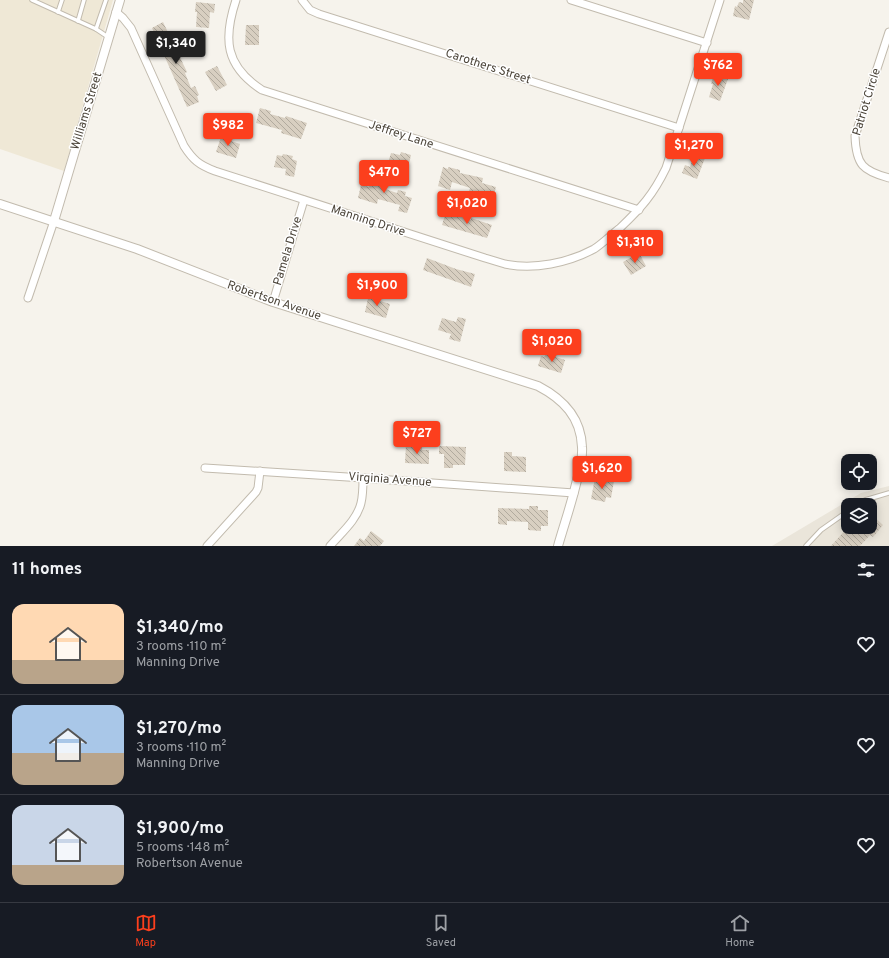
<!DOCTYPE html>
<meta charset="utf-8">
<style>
:root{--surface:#171b24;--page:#20242c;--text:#f1f3f6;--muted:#9ea1a6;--line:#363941;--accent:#fc3f1d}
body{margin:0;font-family:Overpass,sans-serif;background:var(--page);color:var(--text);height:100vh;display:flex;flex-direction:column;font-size:15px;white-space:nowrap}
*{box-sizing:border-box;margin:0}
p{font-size:13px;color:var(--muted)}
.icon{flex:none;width:22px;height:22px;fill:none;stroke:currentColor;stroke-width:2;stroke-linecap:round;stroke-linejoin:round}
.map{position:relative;height:546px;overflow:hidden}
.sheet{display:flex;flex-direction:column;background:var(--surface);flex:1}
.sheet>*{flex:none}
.controls{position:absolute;left:841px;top:454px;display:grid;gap:8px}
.controls a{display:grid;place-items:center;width:36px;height:36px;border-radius:8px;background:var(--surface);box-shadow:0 2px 10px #0003;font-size:20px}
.price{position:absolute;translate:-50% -34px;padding:0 9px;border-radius:4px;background:var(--accent);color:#fff;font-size:13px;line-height:26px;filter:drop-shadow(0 1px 2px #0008)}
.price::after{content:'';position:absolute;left:50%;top:24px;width:12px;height:9px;margin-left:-6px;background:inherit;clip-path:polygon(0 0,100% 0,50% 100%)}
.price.current{background:#222;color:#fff}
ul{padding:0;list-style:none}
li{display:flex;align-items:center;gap:12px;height:100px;padding:0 12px}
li+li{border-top:1px solid var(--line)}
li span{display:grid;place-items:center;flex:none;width:112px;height:80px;border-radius:12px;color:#555}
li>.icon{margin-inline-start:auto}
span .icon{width:48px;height:48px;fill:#fffc;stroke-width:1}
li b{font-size:17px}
h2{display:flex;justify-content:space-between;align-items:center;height:48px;padding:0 12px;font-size:17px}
.tabs{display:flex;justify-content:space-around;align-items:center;height:56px;border-top:1px solid var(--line);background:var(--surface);font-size:11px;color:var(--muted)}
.tabs a{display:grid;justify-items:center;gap:2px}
.tabs .current{color:var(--accent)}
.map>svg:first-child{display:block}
.residential{fill:#eae5da;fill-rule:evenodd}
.education{fill:#efe8d6}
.building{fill:url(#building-back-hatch)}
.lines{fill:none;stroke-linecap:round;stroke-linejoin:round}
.service-casing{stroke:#c2bbae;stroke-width:5.5}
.minor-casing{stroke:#c2bbae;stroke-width:9}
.tertiary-casing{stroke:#c2bbae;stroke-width:10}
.service{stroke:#fff;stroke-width:3.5}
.minor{stroke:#fff;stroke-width:7}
.tertiary{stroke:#fff;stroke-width:8}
.labels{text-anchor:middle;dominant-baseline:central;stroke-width:3;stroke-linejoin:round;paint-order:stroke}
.street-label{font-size:12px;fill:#4b4439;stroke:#fff}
</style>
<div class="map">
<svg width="889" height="546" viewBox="0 0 889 546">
<defs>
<pattern id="building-back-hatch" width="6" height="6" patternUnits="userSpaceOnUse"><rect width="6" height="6" fill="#d8cfc1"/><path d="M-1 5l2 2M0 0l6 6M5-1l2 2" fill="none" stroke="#b1aa9e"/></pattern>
</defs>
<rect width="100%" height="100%" fill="#f6f3ec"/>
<!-- residential -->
<path class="residential" d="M 889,486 L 889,546 L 772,546 L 861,493 ZM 848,505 L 870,505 L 870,527 L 848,527 Z"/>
<!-- education -->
<path class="education" d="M 0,0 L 113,0 L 64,171 L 0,149 Z"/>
<!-- building -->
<g class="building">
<path d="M 743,0 L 754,0 L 749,20 L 733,16 L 735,6 L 737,7 L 739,2 L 743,3 Z"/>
<path d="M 196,2 L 215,4 L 214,13 L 210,12 L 209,28 L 196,27 L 197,12 L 195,12 Z"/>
<path d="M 163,22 L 187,72 L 185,73 L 191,88 L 195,86 L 199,95 L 197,96 L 199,102 L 187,107 L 152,28 Z"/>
<path d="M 246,25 L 259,25 L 259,45 L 245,45 Z"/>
<path d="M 217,66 L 227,85 L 216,91 L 205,72 Z"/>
<path d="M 714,74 L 728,79 L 720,101 L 709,97 L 713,84 L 711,84 Z"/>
<path d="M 260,108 L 271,111 L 270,114 L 285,118 L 286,116 L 307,123 L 301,139 L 281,133 L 282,130 L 256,123 Z"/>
<path d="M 222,134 L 232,137 L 231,141 L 240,144 L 236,158 L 216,152 Z"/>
<path d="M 401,152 L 411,155 L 408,168 L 388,163 L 391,153 L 400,155 Z"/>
<path d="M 283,154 L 293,156 L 292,159 L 297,161 L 294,177 L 285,175 L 286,169 L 274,167 L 277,155 L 282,156 Z"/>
<path d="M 694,154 L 705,158 L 697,179 L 682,173 L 685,165 L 690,167 Z"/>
<path d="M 443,167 L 448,169 L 448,167 L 460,170 L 460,173 L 483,178 L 482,183 L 496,187 L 493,198 L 483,195 L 483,198 L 474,196 L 475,193 L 469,191 L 470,188 L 452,182 L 450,190 L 438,186 Z"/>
<path d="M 373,175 L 388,179 L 385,189 L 397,193 L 398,190 L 406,192 L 405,196 L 412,198 L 407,213 L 398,211 L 400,205 L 378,199 L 377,204 L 358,198 L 361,185 L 369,187 Z"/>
<path d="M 453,210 L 460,212 L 459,216 L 471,220 L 471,218 L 492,225 L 487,238 L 442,225 L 446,212 L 452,214 Z"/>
<path d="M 639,253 L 646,266 L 631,275 L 623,262 Z"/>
<path d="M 427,258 L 456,269 L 475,274 L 471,287 L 423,270 Z"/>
<path d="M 369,294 L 378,297 L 377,300 L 390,304 L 386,318 L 365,312 Z"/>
<path d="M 458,317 L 466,319 L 460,342 L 449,339 L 451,334 L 438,330 L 442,318 L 456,322 Z"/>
<path d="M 546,354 L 565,360 L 561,373 L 538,366 L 541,356 L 544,357 Z"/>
<path d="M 406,444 L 422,444 L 422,450 L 429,450 L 429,464 L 405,463 Z"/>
<path d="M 439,446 L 466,447 L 465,465 L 453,465 L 453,468 L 444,468 L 444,454 L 439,454 Z"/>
<path d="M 504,452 L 512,452 L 512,456 L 526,457 L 526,472 L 504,471 Z"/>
<path d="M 595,478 L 614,481 L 611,498 L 606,497 L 605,502 L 591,499 Z"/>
<path d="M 529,506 L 538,506 L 538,510 L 548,510 L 548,526 L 541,526 L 541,531 L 528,530 L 528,522 L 507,521 L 507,525 L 498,524 L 498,508 L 529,509 Z"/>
<path d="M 870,513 L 883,525 L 873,537 L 870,535 L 860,546 L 831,546 L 848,527 L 870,527 Z"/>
<path d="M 371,531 L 384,541 L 380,546 L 354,546 L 360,538 L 364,541 Z"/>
</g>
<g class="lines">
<defs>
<g id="service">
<path d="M 32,0 L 96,29 L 108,37"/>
<path d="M 58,12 L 62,0"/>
<path d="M 78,21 L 84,0"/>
<path d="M 96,29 L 106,0"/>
<path d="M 857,505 L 865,500 L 889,493"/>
<path d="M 806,546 L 821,530 L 848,511"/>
</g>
<g id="minor">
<path d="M 236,0 C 223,39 225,66 262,90 L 639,210"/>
<path d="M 302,0 L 310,10 L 319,14 L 679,128"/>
<path d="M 571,0 L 707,43"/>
<path d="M 116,12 L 123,18 L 131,28 L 184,146 C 193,160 199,165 215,171 L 485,258 C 492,260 498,262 505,264 C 534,270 568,263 594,249 C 603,243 611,235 620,228 C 641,208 653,195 666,168 L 720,0"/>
<path d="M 889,32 L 855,136 C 856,165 863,171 889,178"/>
<path d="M 28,298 L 54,221"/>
<path d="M 273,302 L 304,200"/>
<path d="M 205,468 L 363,478 L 574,493"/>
<path d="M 207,546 L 256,492 L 258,488 L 260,471"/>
<path d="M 330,546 C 341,533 357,520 361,503 C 363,495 363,486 363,478"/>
</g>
<g id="tertiary">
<path d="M 0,204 L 137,249 L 273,302 L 538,386 C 563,399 581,417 582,447 C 583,460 579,472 576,484 C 571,505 564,525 558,546"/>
<path d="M 54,221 L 120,0"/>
</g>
</defs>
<!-- service casing -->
<use href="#service" class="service-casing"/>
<!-- minor casing -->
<use href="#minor" class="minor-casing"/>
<!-- tertiary casing -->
<use href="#tertiary" class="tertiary-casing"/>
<!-- service -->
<use href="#service" class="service"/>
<!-- minor -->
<use href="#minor" class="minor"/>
<!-- tertiary -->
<use href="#tertiary" class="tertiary"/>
</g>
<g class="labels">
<!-- street labels -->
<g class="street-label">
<text transform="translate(488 67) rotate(18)">Carothers Street</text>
<text transform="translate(867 102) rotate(-73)">Patriot Circle</text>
<text transform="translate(87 111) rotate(-73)">Williams Street</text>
<text transform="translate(401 135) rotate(18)">Jeffrey Lane</text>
<text transform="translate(368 221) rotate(18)">Manning Drive</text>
<text transform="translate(288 251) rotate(-73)">Pamela Drive</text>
<text transform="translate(274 301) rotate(19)">Robertson Avenue</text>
<text transform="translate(390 480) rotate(4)">Virginia Avenue</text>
</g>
</g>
</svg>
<div class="controls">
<a><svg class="icon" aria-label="locate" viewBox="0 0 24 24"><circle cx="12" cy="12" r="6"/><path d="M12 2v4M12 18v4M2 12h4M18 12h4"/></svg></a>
<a><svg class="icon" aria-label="layers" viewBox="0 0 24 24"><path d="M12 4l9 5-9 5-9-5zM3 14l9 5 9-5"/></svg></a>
</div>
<b class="price current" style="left:176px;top:65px">$1,340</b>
<b class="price" style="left:718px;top:87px">$762</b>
<b class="price" style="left:228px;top:147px">$982</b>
<b class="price" style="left:694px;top:167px">$1,270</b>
<b class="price" style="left:384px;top:194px">$470</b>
<b class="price" style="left:467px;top:225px">$1,020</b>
<b class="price" style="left:635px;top:264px">$1,310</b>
<b class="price" style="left:377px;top:307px">$1,900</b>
<b class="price" style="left:552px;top:363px">$1,020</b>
<b class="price" style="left:417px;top:455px">$727</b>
<b class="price" style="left:602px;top:490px">$1,620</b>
</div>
<section class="sheet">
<h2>11 homes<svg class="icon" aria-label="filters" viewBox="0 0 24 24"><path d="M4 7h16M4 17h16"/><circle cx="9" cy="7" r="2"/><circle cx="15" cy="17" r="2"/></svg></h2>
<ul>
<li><span style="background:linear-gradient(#ffd9b3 70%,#b9a48a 0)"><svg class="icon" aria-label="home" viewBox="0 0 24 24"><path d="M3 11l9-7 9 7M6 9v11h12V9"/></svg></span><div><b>$1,340/mo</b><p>3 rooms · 110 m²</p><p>Manning Drive</p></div><svg class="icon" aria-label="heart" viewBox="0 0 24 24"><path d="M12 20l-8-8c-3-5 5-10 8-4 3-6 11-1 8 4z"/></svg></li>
<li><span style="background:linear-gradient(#a9c7e8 60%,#b9a48a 0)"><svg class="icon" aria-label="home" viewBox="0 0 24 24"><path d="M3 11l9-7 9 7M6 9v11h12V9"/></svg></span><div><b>$1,270/mo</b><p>3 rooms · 110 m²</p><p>Manning Drive</p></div><svg class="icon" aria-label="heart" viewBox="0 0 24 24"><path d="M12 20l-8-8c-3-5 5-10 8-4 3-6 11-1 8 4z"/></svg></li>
<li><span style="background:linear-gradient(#c9d6e8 75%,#b9a48a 0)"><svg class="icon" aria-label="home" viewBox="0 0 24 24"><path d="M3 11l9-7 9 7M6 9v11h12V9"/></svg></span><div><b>$1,900/mo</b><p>5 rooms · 148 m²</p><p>Robertson Avenue</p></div><svg class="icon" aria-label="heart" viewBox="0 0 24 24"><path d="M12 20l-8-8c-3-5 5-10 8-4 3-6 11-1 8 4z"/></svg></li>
</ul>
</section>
<nav class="tabs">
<a class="current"><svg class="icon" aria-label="map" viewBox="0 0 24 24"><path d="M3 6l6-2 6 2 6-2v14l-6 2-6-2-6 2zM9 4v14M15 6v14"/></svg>Map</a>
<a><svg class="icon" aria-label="saved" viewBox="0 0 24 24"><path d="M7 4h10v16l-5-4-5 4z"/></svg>Saved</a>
<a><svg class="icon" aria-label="home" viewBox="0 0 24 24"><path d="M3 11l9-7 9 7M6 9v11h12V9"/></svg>Home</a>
</nav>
